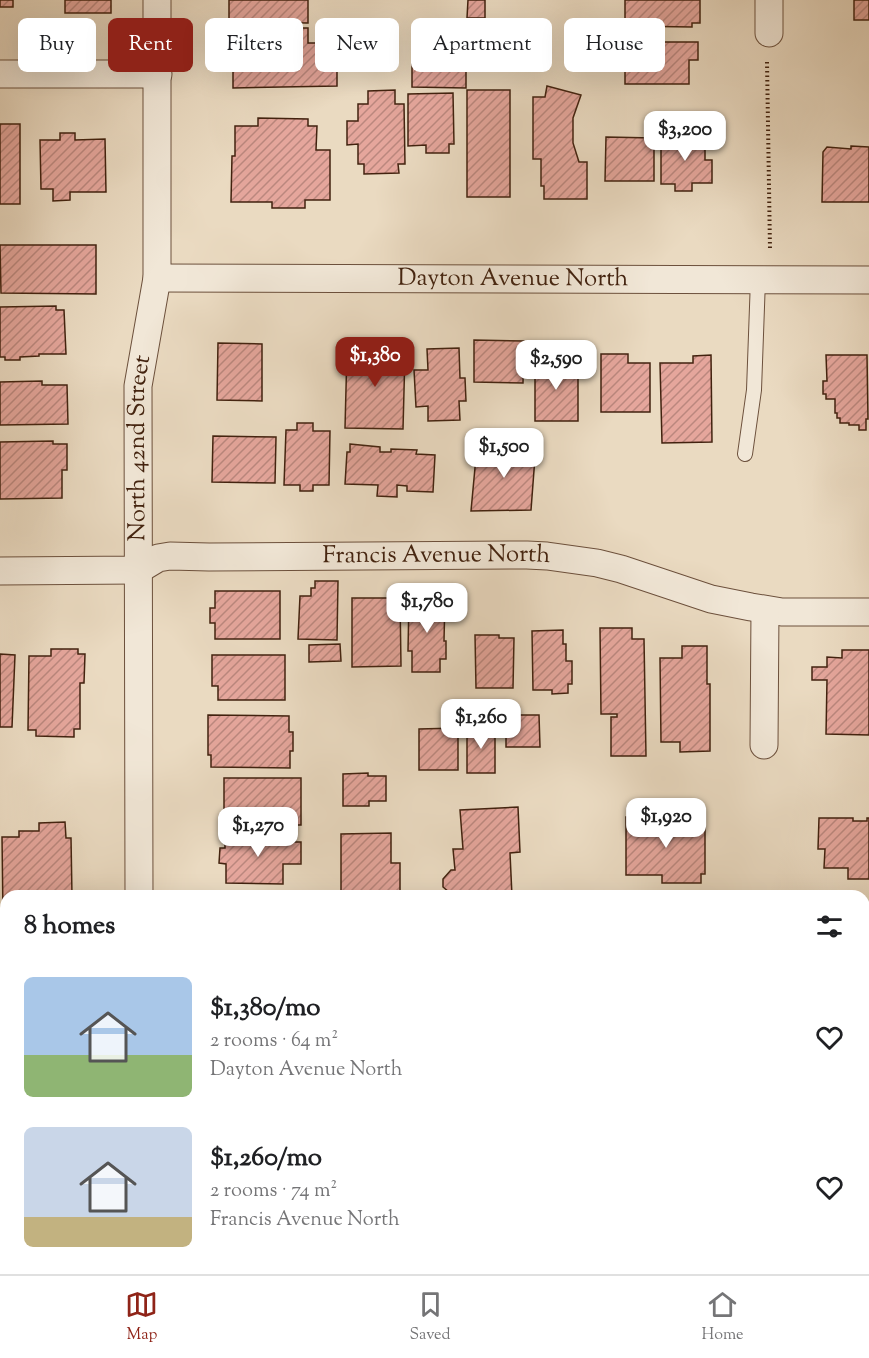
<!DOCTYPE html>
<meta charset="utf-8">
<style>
:root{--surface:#fff;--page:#f2f2f2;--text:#202124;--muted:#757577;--line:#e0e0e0;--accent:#8f2418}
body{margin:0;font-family:"Sorts Mill Goudy",serif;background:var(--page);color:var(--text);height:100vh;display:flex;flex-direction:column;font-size:22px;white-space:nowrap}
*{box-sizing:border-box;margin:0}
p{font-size:20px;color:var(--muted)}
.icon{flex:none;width:33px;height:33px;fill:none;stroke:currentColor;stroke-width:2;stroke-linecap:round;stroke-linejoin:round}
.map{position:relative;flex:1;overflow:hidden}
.drawer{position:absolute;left:0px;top:890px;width:870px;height:386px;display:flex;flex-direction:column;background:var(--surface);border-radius:18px 18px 0 0;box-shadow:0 6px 24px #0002}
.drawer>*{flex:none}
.hud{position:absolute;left:18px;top:18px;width:834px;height:54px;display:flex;gap:12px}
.price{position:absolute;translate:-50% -51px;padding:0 14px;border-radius:12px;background:#fff;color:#222;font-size:20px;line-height:39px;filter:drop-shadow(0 2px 3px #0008)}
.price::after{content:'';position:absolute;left:50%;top:36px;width:18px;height:14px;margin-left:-9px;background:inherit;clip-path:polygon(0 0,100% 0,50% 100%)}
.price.on{background:var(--accent);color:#fff}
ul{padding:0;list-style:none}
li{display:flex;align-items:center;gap:18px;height:150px;padding:0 24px}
li span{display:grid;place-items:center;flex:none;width:168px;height:120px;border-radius:9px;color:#555}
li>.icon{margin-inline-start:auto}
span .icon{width:72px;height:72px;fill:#fffc;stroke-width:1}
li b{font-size:26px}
h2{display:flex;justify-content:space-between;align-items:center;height:72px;padding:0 24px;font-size:26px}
.chip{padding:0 21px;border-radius:9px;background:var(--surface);box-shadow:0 6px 24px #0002;font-size:21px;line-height:54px}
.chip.on{background:var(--accent);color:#fff}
.menu{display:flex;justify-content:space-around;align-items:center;height:84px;border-top:2px solid var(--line);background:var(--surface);font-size:16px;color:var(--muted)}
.menu a{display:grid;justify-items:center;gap:3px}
.menu .on{color:var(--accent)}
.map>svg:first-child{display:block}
.building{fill:url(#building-hatch);stroke:#42220f;stroke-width:1.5}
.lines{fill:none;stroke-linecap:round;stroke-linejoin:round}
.lane-casing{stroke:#6c503c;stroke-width:16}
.street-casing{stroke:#6c503c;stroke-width:29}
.path{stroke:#42220f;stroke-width:4;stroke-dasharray:1.5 3;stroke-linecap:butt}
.lane{stroke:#f1e7d7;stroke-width:14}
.street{stroke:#f1e7d7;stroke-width:27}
.labels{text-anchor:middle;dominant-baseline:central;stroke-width:4.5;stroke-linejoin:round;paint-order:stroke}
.street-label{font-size:24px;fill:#42220f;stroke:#f1e7d7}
</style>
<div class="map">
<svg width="869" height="1274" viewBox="0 0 869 1274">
<defs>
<pattern id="building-hatch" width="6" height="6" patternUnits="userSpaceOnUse" patternTransform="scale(1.5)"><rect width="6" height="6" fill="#e5a69c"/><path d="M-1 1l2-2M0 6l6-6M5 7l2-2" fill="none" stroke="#bb877e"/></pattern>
</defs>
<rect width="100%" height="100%" fill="#eadac1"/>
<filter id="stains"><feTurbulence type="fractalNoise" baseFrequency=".00333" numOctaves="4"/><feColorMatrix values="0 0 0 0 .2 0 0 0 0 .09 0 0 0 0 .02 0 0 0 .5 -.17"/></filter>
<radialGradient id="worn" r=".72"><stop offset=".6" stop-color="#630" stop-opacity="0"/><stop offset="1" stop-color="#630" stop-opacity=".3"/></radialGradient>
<!-- building -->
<g class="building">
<rect x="0" y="0" width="13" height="7"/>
<rect x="65" y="0" width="46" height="13"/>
<path d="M 229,0 L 308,0 L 308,23 L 239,22 L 239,19 L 229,19 Z"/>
<path d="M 468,0 L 485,0 L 485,18 L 467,18 Z"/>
<path d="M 625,0 L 700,0 L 700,23 L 692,23 L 692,27 L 625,26 Z"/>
<rect x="854" y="0" width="15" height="20"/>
<path d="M 233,28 L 308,28 L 308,43 L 317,43 L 317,57 L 337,57 L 337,86 L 233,88 Z"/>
<path d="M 625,35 L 649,35 L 650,42 L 698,42 L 698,60 L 689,60 L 689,84 L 625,84 Z"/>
<path d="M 426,54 L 445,54 L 445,57 L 466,58 L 466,88 L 412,87 L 412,57 L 426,57 Z"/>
<path d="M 547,86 L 581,95 L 573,118 L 573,143 L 579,162 L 587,162 L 587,199 L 544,199 L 544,186 L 541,186 L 541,159 L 533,159 L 533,97 L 545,97 Z"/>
<path d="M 395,90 L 395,104 L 404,104 L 405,164 L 398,164 L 399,173 L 364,174 L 364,164 L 358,164 L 358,144 L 347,145 L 347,121 L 358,121 L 358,104 L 368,104 L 368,91 Z"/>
<rect x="467" y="90" width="43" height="107"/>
<path d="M 453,93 L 454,144 L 449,144 L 449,153 L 426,153 L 426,145 L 408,146 L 408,94 Z"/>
<path d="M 258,118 L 308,119 L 308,126 L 317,126 L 316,150 L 330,150 L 330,200 L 305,200 L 305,208 L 272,208 L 272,202 L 231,202 L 232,156 L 235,156 L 235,126 L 258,126 Z"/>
<rect x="0" y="124" width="20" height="80"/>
<path d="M 60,133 L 75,133 L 75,140 L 105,139 L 106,192 L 70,192 L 70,200 L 53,201 L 53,189 L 41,189 L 40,140 L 60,140 Z"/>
<path d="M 661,136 L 705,136 L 705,160 L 712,160 L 712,183 L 692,183 L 692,191 L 675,191 L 675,184 L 661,184 Z"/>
<path d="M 606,137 L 654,138 L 654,181 L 605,181 Z"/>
<path d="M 851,146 L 869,147 L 869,202 L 822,202 L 823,152 L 827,147 L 851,149 Z"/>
<path d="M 0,245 L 96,245 L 96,294 L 1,293 Z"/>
<path d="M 56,306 L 56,310 L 64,310 L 66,354 L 39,354 L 39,356 L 20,357 L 20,360 L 5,360 L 5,357 L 0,357 L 0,307 Z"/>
<path d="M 474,340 L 524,341 L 523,383 L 474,382 Z"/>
<path d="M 218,343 L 262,344 L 262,401 L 217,400 Z"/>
<path d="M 390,344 L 398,344 L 405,353 L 403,429 L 345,428 L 347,350 L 355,345 L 363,345 L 367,350 L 384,350 Z"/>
<path d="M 459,348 L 460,378 L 465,378 L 466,401 L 459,401 L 460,420 L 428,421 L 428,406 L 416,407 L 414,370 L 428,370 L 427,349 Z"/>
<path d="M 601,354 L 628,354 L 628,363 L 650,363 L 650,412 L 601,412 Z"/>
<path d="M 711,355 L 712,442 L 662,443 L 660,363 L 693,363 L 693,356 Z"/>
<path d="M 826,355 L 867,355 L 868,419 L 866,419 L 866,430 L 859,430 L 859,425 L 849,425 L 849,423 L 840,423 L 840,418 L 837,418 L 837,413 L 835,413 L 835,399 L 826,399 L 826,394 L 823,394 L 823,381 L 827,381 Z"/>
<path d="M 535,356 L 556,356 L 556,365 L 578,365 L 578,421 L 535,421 Z"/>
<path d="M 42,381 L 42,385 L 67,385 L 68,424 L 0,425 L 0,382 Z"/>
<path d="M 297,423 L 313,423 L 313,431 L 330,431 L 329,485 L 313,485 L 313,491 L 300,491 L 300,485 L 284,485 L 286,430 L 297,430 Z"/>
<path d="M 213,436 L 276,437 L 275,483 L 212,482 Z"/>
<path d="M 53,441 L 53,444 L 67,444 L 67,470 L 62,470 L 62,498 L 0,499 L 0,442 Z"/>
<path d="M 350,444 L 380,447 L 380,452 L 391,452 L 391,449 L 417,450 L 416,454 L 435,455 L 433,492 L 407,491 L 407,486 L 397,485 L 397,497 L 377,496 L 378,485 L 345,484 L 347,452 L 350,452 Z"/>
<path d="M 536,444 L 531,510 L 471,511 L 476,457 L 480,457 L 481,448 Z"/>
<path d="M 315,581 L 338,581 L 337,640 L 298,639 L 300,596 L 311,596 L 311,588 L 315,588 Z"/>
<path d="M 215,591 L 280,591 L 280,639 L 215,639 L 215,623 L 210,623 L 210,608 L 215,608 Z"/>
<path d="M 352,598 L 400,598 L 401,666 L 352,667 Z"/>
<path d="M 409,599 L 445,599 L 444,641 L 446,641 L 446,659 L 440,659 L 440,672 L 412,672 L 412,651 L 408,651 Z"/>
<path d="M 600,628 L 632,628 L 632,639 L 644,639 L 646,756 L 611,756 L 611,717 L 617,717 L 617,714 L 601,714 Z"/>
<path d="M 563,630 L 563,644 L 566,644 L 566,661 L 572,661 L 572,684 L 568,684 L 568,693 L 552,694 L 552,690 L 533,690 L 532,631 Z"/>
<path d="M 475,635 L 499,635 L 499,638 L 514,638 L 513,688 L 476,688 Z"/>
<path d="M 340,644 L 341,661 L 309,662 L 309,645 Z"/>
<path d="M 682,646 L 707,646 L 707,684 L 710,684 L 710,751 L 680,752 L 680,742 L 661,742 L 660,658 L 682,658 Z"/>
<path d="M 51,649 L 78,649 L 78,654 L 85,654 L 84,683 L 80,683 L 80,729 L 74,729 L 74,737 L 36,736 L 36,730 L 28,730 L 29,656 L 51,656 Z"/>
<path d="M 842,650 L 869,650 L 869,735 L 826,734 L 827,680 L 812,680 L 812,667 L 827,667 L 827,657 L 842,658 Z"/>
<path d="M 0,654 L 15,655 L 12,727 L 0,727 Z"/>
<path d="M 212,655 L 285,655 L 285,700 L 218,700 L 218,686 L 212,686 Z"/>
<path d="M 208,715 L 289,716 L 289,732 L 293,732 L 293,751 L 290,751 L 290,768 L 211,767 L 211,755 L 208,755 Z"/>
<path d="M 506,715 L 539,715 L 540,747 L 506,747 Z"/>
<rect x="467" y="727" width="28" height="46"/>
<path d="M 458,728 L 458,770 L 419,770 L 419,729 Z"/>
<path d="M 368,773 L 368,776 L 386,776 L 386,801 L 369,801 L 369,806 L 343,806 L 343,774 Z"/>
<rect x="224" y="778" width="77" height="47"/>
<path d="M 518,807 L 520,852 L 510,853 L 512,896 L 462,896 L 462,892 L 449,892 L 443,887 L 443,879 L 451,870 L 455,870 L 453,849 L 463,849 L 460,810 Z"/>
<path d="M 626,817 L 687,817 L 687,821 L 705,821 L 705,874 L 701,874 L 701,883 L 662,883 L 662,875 L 626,875 Z"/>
<path d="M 819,818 L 853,818 L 853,821 L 867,821 L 867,818 L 869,818 L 869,879 L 848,879 L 848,868 L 824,868 L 825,849 L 818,849 Z"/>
<path d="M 65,822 L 66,838 L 71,838 L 72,896 L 6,896 L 6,916 L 3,916 L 2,837 L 19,837 L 19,831 L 39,831 L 39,823 Z"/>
<path d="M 391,833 L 391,863 L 400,863 L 400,896 L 341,896 L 341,834 Z"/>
<path d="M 225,835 L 281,835 L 281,842 L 301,842 L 301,864 L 283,864 L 283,884 L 226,883 L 226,864 L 219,863 L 220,848 L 225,848 Z"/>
<path d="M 0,1079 L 6,1079 L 6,1163 L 5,1159 L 0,1159 Z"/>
<rect x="0" y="1242" width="3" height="32"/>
<rect x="17" y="1269" width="60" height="5"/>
<rect x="213" y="1269" width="56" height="5"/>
<rect x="278" y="1269" width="56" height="5"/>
<path d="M 354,1269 L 398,1269 L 399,1274 L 354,1274 Z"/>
<path d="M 435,1269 L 443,1269 L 448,1274 L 430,1274 Z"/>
<rect x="638" y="1269" width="69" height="5"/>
<rect x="551" y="1271" width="51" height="3"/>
</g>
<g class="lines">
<defs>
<path id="lane" d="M 745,454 L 754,390 L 758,279"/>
<g id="street">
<path d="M 769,33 L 769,0"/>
<path d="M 0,74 L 158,74"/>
<path id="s1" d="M 157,278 L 869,280"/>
<path id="s2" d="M 0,571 L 138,570 L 158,558 L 170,556 L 209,557 L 527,555 L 547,556 L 597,563 L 621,569 L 711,599 L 751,607 L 782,612 L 869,612"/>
<path d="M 764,745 L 765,610"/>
<path id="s3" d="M 139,896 L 138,386 L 157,278 L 157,0"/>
<path d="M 0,990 L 6,990"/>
<path d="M 864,1015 L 869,1015"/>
<path d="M 137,1274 L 137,1269"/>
</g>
</defs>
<!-- lane casing -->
<use href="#lane" class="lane-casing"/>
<!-- street casing -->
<use href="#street" class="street-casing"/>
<!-- path -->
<g class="path">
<path d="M 767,62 L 770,249"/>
<path d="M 864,1051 L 869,1051"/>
</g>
<!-- lane -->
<use href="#lane" class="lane"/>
<!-- street -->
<use href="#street" class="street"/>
</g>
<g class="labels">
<!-- street labels -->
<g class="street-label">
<text stroke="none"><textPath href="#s1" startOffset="356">Dayton Avenue North</textPath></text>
<text stroke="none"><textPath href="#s3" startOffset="448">North 42nd Street</textPath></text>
<text stroke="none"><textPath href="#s2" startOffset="440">Francis Avenue North</textPath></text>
</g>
</g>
<rect width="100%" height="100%" filter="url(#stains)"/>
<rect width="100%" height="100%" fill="url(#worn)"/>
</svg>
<b class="price" style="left:685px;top:162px">$3,200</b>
<b class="price on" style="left:375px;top:388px">$1,380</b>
<b class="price" style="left:556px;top:391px">$2,590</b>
<b class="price" style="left:504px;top:479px">$1,500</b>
<b class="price" style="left:427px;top:634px">$1,780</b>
<b class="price" style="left:481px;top:750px">$1,260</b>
<b class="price" style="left:666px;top:849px">$1,920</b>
<b class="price" style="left:258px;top:858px">$1,270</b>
<div class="hud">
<a class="chip">Buy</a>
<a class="chip on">Rent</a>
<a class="chip">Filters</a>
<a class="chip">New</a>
<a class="chip">Apartment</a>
<a class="chip">House</a>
</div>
<section class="drawer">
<h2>8 homes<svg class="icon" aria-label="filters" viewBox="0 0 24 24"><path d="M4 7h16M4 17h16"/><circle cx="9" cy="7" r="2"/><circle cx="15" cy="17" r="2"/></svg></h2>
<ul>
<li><span style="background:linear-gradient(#a9c7e8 65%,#8fb573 0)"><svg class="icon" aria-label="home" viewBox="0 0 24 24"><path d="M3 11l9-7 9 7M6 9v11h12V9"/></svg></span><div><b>$1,380/mo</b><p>2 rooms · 64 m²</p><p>Dayton Avenue North</p></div><svg class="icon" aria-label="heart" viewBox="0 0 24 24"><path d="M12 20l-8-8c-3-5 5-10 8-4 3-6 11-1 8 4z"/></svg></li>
<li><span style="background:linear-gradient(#c9d6e8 75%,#c2b280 0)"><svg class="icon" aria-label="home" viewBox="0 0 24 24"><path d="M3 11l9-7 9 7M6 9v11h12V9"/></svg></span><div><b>$1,260/mo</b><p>2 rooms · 74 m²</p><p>Francis Avenue North</p></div><svg class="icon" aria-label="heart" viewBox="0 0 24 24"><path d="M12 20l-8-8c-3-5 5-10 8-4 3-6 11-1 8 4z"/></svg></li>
</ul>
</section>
</div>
<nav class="menu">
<a class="on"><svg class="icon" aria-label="map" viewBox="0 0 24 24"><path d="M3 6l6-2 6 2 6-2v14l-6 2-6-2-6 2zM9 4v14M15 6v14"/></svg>Map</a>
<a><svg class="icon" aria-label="saved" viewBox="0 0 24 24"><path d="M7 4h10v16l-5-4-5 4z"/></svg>Saved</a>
<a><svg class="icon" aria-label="home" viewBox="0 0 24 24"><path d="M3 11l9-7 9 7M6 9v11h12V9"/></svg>Home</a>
</nav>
